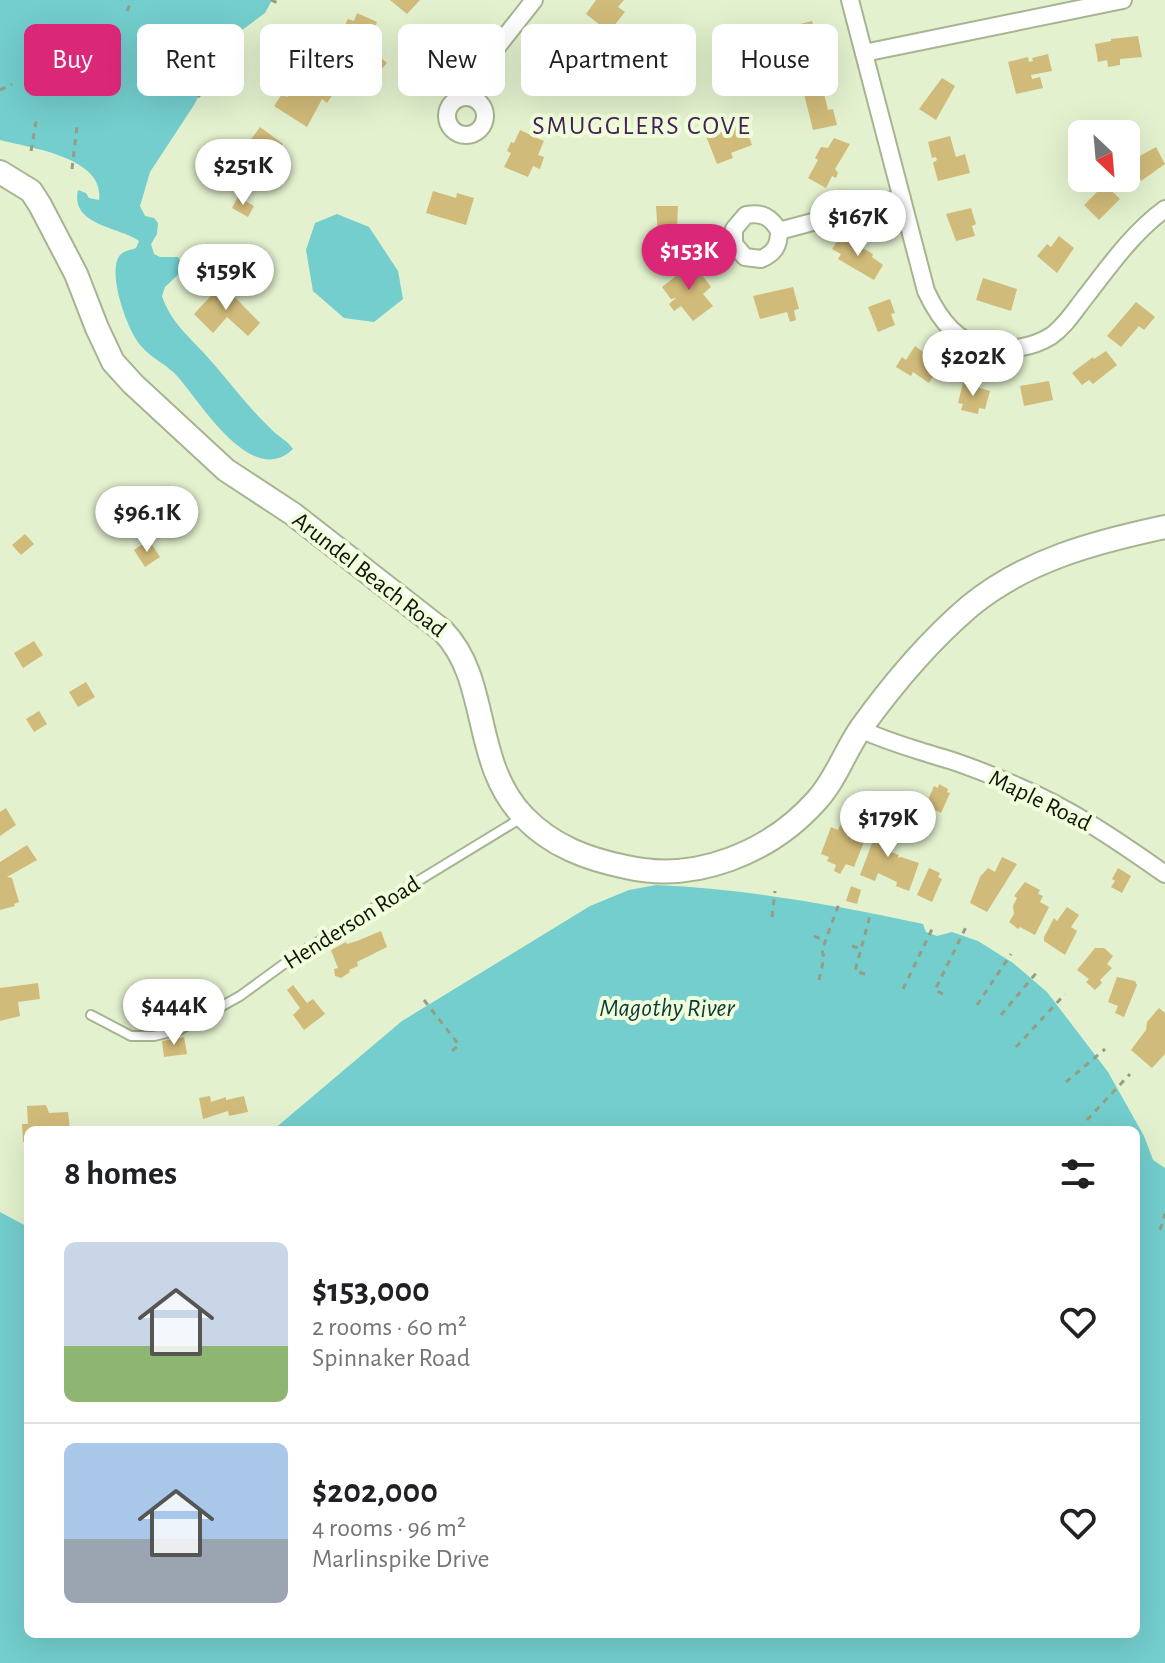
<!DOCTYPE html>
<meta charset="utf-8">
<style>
:root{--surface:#fff;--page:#f6f6f6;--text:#202124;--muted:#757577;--line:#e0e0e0;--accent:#db2777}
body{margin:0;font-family:"Alegreya Sans",sans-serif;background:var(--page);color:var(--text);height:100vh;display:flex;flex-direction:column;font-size:30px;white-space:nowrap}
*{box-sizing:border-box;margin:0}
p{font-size:26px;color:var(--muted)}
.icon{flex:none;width:44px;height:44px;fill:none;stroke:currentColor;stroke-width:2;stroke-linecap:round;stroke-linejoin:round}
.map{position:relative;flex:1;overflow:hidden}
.details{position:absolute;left:24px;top:1126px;width:1116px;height:512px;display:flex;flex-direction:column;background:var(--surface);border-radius:12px;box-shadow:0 8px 32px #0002}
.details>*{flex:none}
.top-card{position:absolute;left:24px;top:24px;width:1118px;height:72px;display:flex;gap:16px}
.needle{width:52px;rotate:154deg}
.tools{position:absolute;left:1068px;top:120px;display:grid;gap:16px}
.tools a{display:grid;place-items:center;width:72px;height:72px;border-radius:12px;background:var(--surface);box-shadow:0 8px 32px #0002;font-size:40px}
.price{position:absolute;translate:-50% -68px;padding:0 18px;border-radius:28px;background:#fff;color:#222;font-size:26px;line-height:52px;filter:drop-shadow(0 2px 4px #0008)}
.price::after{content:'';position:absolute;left:50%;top:48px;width:24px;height:18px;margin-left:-12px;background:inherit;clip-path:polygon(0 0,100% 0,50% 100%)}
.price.active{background:var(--accent);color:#fff}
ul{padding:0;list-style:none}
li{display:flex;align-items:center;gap:24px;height:200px;padding:0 40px}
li+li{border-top:2px solid var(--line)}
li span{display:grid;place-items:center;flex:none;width:224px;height:160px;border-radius:12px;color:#555}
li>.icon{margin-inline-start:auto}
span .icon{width:96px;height:96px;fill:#fffc;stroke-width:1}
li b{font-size:34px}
h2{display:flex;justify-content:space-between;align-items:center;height:96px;padding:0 40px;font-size:34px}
.pill{padding:0 28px;border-radius:12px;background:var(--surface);box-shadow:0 8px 32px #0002;font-size:28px;line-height:72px}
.pill.active{background:var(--accent);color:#fff}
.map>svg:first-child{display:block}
.water{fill:#73cecd}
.building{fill:#d1bb7a}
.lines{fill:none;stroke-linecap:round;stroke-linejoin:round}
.lane-casing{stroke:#a6b492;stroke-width:12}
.street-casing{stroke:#a6b492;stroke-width:20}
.secondary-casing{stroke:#a6b492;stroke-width:26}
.path{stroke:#939e84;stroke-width:3;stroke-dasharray:6 6;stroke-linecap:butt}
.lane{stroke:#fff;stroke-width:8}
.street{stroke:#fff;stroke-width:16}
.secondary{stroke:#fff;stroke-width:22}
.labels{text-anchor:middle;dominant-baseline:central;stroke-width:8;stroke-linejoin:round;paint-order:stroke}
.street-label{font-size:24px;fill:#101509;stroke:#f0fedb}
.neighbourhood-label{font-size:26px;letter-spacing:2px;fill:#442157;stroke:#f0fedb}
.water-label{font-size:26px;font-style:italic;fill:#0d3a39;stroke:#f0fedb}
</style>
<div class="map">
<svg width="1165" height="1663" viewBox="0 0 1165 1663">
<rect width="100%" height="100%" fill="#e3f1ce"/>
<!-- water -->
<g class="water">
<path d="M 0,0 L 272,0 L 265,13 L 227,41 L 194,105 L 150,172 L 140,206 L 145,216 L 154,218 L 158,223 L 157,234 L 151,244 L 154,254 L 160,257 L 178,257 L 182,264 L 182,271 L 165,287 L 162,296 C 170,320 186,334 203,352 C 226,377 245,404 270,428 C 277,436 287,440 293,449 C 252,489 201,403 178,377 C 168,365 152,359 141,346 C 128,332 106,272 120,255 C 124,251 130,250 136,248 L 139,241 C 120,227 70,226 78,190 L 86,193 L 89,198 L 99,200 C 105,157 30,148 0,140 Z"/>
<path d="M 337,214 L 369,227 L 398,271 L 403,299 L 374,322 L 344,318 L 313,291 L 306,250 L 315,223 Z"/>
<path d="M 656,885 C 747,889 834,905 923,924 L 926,932 L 937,936 L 952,932 L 978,941 L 1013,963 L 1047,992 L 1108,1072 L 1144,1136 L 1153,1160 L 1165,1168 L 1165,1663 L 0,1663 L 0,1212 L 28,1227 L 28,1634 L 1136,1634 L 1136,1130 L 273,1130 L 402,1021 L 590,906 L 629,890 Z"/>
</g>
<!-- building -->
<g class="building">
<path d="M 390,0 L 420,0 L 407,14 Z"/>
<path d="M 596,0 L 624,0 L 618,7 L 625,12 L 609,32 L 586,14 Z"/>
<path d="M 357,13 L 377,22 L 372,33 L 378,36 L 369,48 L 387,63 L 376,75 L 352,56 L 333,48 L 338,37 L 345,40 L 350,30 L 344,27 L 348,19 L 354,21 Z"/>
<path d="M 812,21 L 821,55 L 801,60 L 792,26 Z"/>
<path d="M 1138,36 L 1142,57 L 1120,59 L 1120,65 L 1108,67 L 1107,60 L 1098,62 L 1095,44 L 1111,41 L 1111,39 Z"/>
<path d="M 551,46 L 583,70 L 569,88 L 561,82 L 557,92 L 530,73 Z"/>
<path d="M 1048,54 L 1052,71 L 1031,75 L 1032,79 L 1040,77 L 1043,88 L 1016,94 L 1008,62 L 1028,57 L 1029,62 L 1033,61 L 1032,58 Z"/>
<path d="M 299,65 L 335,91 L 327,103 L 322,99 L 307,127 L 274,106 L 282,94 L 287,97 L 297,81 L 292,78 Z"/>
<path d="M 820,77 L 828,110 L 833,109 L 837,125 L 813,130 L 801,82 Z"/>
<path d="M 942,78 L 955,86 L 936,120 L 919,109 Z"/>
<path d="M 743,121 L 752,145 L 731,153 L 733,158 L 717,164 L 704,131 L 719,125 L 721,130 Z"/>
<path d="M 260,127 L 283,144 L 279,149 L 285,154 L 279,163 L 283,166 L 272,180 L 250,163 L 252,161 L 241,153 Z"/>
<path d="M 520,130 L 544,141 L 538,155 L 544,157 L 540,169 L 533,166 L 528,177 L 504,167 L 511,153 L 507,151 L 511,142 L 514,143 Z"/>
<path d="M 950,136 L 956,157 L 965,154 L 970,173 L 938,181 L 933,163 L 937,160 L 936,157 L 932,158 L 928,142 Z"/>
<path d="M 834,138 L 850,144 L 835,169 L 838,173 L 836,178 L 832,176 L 826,188 L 808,178 L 818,160 L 815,158 L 821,147 L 828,148 Z"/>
<path d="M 1156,147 L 1165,164 L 1141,181 L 1126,153 L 1133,149 L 1138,157 Z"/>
<path d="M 1105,184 L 1120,199 L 1099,220 L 1084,205 Z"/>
<path d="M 433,191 L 456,198 L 457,193 L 474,198 L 466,225 L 426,213 Z"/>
<path d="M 238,197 L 254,206 L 248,217 L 232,208 Z"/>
<path d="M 656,206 L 678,206 L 676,251 L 659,251 Z"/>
<path d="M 971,208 L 976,224 L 972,226 L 975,236 L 956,241 L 946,214 Z"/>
<path d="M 1059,236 L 1074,248 L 1057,273 L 1037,256 L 1047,244 L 1051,247 Z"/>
<path d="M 845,238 L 873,254 L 872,257 L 883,265 L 874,280 L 838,259 L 841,254 L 832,249 L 838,240 L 842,243 Z"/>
<path d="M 693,263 L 711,287 L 703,294 L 713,306 L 693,321 L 681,306 L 674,311 L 669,304 L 676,298 L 671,299 L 662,287 Z"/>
<path d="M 983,278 L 1017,289 L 1011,311 L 976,300 Z"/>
<path d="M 222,284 L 260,323 L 248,336 L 227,317 L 213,333 L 194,314 Z"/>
<path d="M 793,287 L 799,309 L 794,310 L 796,320 L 790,322 L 787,312 L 760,319 L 753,296 Z"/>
<path d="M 890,299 L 895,313 L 891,314 L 895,325 L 878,332 L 868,307 Z"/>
<path d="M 1136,302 L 1155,317 L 1144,330 L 1139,326 L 1121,347 L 1107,336 Z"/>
<path d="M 915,346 L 940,365 L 929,383 L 913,372 L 911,376 L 896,367 L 902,357 L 906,360 Z"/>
<path d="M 1106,351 L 1117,365 L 1093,384 L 1089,380 L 1082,385 L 1072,373 L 1093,357 L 1094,359 Z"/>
<path d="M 1049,381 L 1053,400 L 1024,406 L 1020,386 Z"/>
<path d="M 963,383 L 990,391 L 985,409 L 979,408 L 978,414 L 961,410 L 963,404 L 958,403 Z"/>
<path d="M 137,487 L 160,527 L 141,539 L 137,533 L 130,537 L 124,526 L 132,521 L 118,499 Z"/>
<path d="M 25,534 L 34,544 L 21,555 L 12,545 Z"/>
<path d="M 149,540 L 160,557 L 145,567 L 134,550 Z"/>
<path d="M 34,641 L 43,655 L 23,668 L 14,653 Z"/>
<path d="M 86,682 L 95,697 L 78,707 L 69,692 Z"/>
<path d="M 39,711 L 47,724 L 34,732 L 26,719 Z"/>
<path d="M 939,784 L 948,789 L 947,792 L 950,793 L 941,813 L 926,805 L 934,786 L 938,788 Z"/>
<path d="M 6,808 L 16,825 L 0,836 L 0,812 Z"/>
<path d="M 880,822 L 898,829 L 889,855 L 891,852 L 899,855 L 898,858 L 901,857 L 919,863 L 909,891 L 896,886 L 897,882 L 878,873 L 875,881 L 860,875 L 877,830 L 874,829 L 876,823 Z"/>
<path d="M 840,825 L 848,828 L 848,831 L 850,832 L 852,828 L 867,834 L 854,867 L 846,864 L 840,874 L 834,871 L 836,865 L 827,861 L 829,857 L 821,854 L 831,827 L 838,830 Z"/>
<path d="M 27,845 L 37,860 L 7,877 L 12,878 L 19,902 L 14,904 L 15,906 L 0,910 L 0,862 Z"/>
<path d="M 1002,857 L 1017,864 L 987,912 L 970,903 L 980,877 L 988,868 L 995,872 Z"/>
<path d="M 929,868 L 940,873 L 938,877 L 942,879 L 932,902 L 917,895 Z"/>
<path d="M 1118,868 L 1131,876 L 1122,893 L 1111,887 L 1115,881 L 1112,879 Z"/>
<path d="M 1025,882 L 1040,890 L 1038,894 L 1043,896 L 1040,902 L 1049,907 L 1035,935 L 1020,927 L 1018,929 L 1009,922 L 1014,914 L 1013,906 L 1017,898 L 1014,896 Z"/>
<path d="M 851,886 L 861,890 L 857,904 L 846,901 Z"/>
<path d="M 1067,907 L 1079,915 L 1071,927 L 1077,931 L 1065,955 L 1044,941 L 1044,937 L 1054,918 L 1057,921 Z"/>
<path d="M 381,931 L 387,947 L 357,962 L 358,966 L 349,970 L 350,972 L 341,978 L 335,976 L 334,969 L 338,968 L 331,950 L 346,942 L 347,944 L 357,941 Z"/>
<path d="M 1095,948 L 1104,948 L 1113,956 L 1107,964 L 1112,968 L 1100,980 L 1102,983 L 1095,990 L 1086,982 L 1089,979 L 1077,970 Z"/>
<path d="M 1117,977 L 1135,981 L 1137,985 L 1124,1017 L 1115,1013 L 1118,1006 L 1108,1002 Z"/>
<path d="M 38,983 L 40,999 L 18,1002 L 20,1016 L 0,1021 L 0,988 Z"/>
<path d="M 293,985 L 307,1003 L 313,999 L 325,1014 L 304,1030 L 293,1015 L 300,1008 L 287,990 Z"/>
<path d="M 1159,1008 L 1165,1013 L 1165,1054 L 1152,1068 L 1131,1050 L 1146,1030 L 1147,1022 Z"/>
<path d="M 184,1037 L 187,1054 L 164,1057 L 162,1041 Z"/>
<path d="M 210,1096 L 211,1102 L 226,1097 L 226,1100 L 244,1096 L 248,1112 L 229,1116 L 228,1111 L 203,1119 L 199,1098 Z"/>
<path d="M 46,1105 L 49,1113 L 68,1112 L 70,1130 L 28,1130 L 28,1141 L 23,1142 L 22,1124 L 28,1124 L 27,1106 Z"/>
</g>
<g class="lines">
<defs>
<path id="lane" d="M 91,1015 L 131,1036 L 154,1036 L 179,1030 L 240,996 L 295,956 L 523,817"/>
<g id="street">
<path d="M 850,0 L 926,291 C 938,317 956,343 986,348 C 1007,351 1032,348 1051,336 C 1064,327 1073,313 1083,300 C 1108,268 1132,233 1165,209"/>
<path d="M 864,53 L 1123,0"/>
<path d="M 469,97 L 472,81 L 479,70 L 534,0"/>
<circle cx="466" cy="116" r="19"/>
<path d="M 779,231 C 779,245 775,253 761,259 L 745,257 L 734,244 L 734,229 L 746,215 C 762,212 771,217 779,231 L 902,198"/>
<path d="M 860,729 C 888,742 908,747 936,756 C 963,763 991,775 1017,786 C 1070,808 1118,841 1165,874"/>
</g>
<path id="secondary" d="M 0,172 L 31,191 L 40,205 L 76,274 L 97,328 L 113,362 L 133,384 L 226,470 L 293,514 L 443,631 C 491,681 471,762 524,817 C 552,846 587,859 626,867 C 695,883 770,853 817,800 C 836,779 845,751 861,728 C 892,685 930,640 970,606 C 1026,560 1095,542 1165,527"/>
</defs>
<!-- lane casing -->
<use href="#lane" class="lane-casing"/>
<!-- street casing -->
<use href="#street" class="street-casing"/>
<!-- secondary casing -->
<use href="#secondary" class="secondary-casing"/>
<!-- path -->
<g class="path">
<path d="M 271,0 L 280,4"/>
<path d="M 127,11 L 132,0"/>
<path d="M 188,51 L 185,56 L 221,80"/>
<path d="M 0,90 L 12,84"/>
<path d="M 174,91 L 166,86 L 170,78 L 204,99"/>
<path d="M 31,151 L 37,116"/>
<path d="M 72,169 L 77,126"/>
<path d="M 772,917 L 775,891"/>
<path d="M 814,936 L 825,941"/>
<path d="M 852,946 L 861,949"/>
<path d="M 865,974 L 855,971 L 871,912"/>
<path d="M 819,980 L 824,958 L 822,950 L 840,901"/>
<path d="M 903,989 L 934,925"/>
<path d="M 943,994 L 935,990 L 967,925"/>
<path d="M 424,1000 L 459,1045 L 452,1051"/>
<path d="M 977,1005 L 1011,954"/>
<path d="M 1001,1015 L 1037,972"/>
<path d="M 1016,1047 L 1065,994"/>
<path d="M 1066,1082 L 1105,1049"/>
<path d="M 1087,1120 L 1130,1074"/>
<path d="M 1160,1230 L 1165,1214"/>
</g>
<!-- lane -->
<use href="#lane" class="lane"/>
<!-- street -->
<use href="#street" class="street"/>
<!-- secondary -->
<use href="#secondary" class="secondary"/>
</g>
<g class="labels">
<!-- street labels -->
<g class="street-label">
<text transform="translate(369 575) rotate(38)">Arundel Beach Road</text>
<text transform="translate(1040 801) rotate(26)">Maple Road</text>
<text transform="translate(352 923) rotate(-32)">Henderson Road</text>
</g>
<!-- neighbourhood labels -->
<g class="neighbourhood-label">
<text x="642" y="126">SMUGGLERS COVE</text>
</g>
<!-- water labels -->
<g class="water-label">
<text x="667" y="1008">Magothy River</text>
</g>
</g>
</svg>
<div class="tools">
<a><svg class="needle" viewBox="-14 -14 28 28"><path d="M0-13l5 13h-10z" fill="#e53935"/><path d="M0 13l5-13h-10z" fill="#757577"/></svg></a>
</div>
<b class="price" style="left:243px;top:207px">$251K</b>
<b class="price" style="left:858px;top:258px">$167K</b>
<b class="price active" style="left:689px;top:292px">$153K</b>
<b class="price" style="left:226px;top:312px">$159K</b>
<b class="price" style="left:973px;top:398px">$202K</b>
<b class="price" style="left:147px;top:554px">$96.1K</b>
<b class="price" style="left:888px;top:859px">$179K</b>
<b class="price" style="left:174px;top:1047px">$444K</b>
<div class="top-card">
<a class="pill active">Buy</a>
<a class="pill">Rent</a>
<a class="pill">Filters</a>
<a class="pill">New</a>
<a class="pill">Apartment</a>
<a class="pill">House</a>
</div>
<section class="details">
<h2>8 homes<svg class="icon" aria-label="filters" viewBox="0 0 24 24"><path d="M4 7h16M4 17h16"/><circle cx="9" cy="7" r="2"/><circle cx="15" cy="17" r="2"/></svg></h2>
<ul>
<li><span style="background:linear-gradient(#c9d6e8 65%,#8fb573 0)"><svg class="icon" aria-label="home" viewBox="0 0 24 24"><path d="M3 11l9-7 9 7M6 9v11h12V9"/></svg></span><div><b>$153,000</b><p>2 rooms · 60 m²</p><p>Spinnaker Road</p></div><svg class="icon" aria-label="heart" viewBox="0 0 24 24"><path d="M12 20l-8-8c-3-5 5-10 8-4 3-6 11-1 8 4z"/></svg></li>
<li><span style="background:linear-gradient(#a9c7e8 60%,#9aa5b1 0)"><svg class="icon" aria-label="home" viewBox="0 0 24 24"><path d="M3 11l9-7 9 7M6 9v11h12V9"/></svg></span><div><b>$202,000</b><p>4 rooms · 96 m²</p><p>Marlinspike Drive</p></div><svg class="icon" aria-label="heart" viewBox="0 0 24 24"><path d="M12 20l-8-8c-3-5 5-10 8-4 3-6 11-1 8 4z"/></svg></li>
</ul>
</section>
</div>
